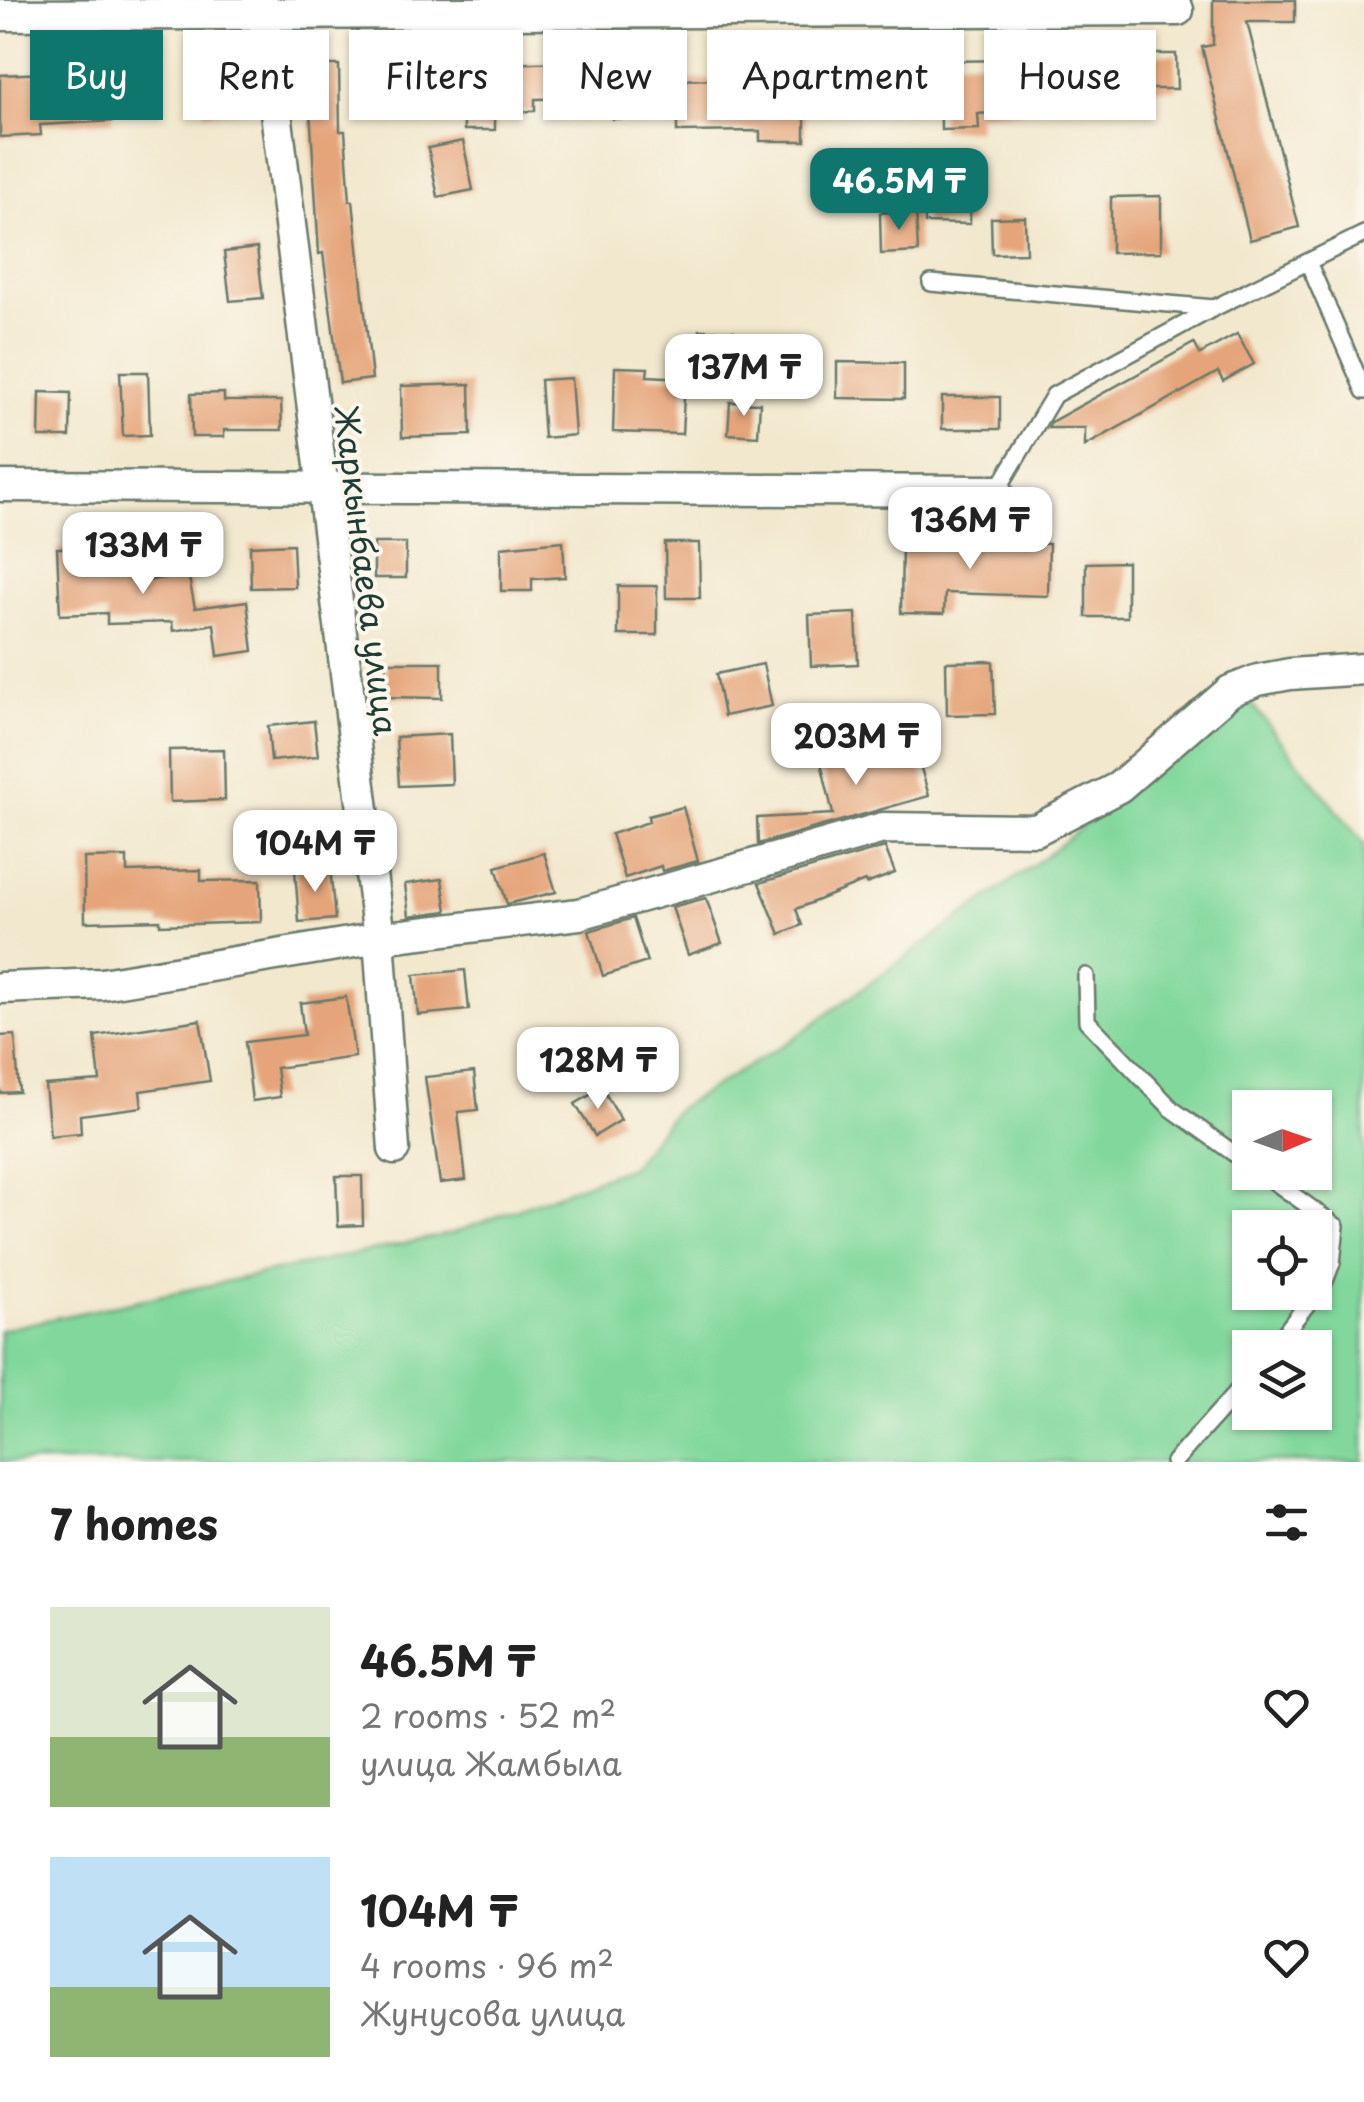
<!DOCTYPE html>
<meta charset="utf-8">
<style>
:root{--surface:#fff;--page:#f6f6f6;--text:#222;--muted:#767676;--accent:#0f766e}
body{margin:0;font-family:"Playpen Sans",sans-serif;background:var(--page);color:var(--text);height:100vh;display:flex;flex-direction:column;font-size:38px;white-space:nowrap}
*{box-sizing:border-box;margin:0}
p{font-size:32px;color:var(--muted)}
.icon{flex:none;width:55px;height:55px;fill:none;stroke:currentColor;stroke-width:2;stroke-linecap:round;stroke-linejoin:round}
.map{position:relative;height:1462px;overflow:hidden}
.drawer{display:flex;flex-direction:column;background:var(--surface);flex:1}
.drawer>*{flex:none}
.hud{position:absolute;left:30px;top:30px;width:1305px;height:90px;display:flex;gap:20px}
.needle{width:65px;rotate:88deg}
.controls{position:absolute;left:1232px;top:1090px;display:grid;gap:20px}
.controls a{display:grid;place-items:center;width:100px;height:100px;border-radius:0px;background:var(--surface);box-shadow:0 2px 8px #0004;font-size:50px}
.price{position:absolute;translate:-50% -85px;padding:0 22px;border-radius:20px;background:#fff;color:#222;font-size:32px;line-height:65px;filter:drop-shadow(0 2px 5px #0008)}
.price::after{content:'';position:absolute;left:50%;top:60px;width:30px;height:22px;margin-left:-15px;background:inherit;clip-path:polygon(0 0,100% 0,50% 100%)}
.price.current{background:var(--accent);color:#fff}
ul{padding:0;list-style:none}
li{display:flex;align-items:center;gap:30px;height:250px;padding:0 50px}
li span{display:grid;place-items:center;flex:none;width:280px;height:200px;border-radius:0px;color:#555}
li>.icon{margin-inline-start:auto}
span .icon{width:120px;height:120px;fill:#fffc;stroke-width:1}
li b{font-size:42px}
h2{display:flex;justify-content:space-between;align-items:center;height:120px;padding:0 50px;font-size:42px}
.chip{padding:0 35px;border-radius:0px;background:var(--surface);box-shadow:0 2px 8px #0004;font-size:35px;line-height:90px}
.chip.current{background:var(--accent);color:#fff}
.map>svg:first-child{display:block}
.green{fill:#82d89c;stroke:#508a68;stroke-width:2.5;fill-rule:evenodd}
.building{fill:#e5a479}
.lines{fill:none;stroke-linecap:round;stroke-linejoin:round}
.service-casing{stroke:#69796a;stroke-width:20}
.minor-casing{stroke:#69796a;stroke-width:35}
.service{stroke:#fff;stroke-width:15}
.minor{stroke:#fff;stroke-width:30}
.labels{text-anchor:middle;dominant-baseline:central;stroke-width:8;stroke-linejoin:round;paint-order:stroke}
.street-label{font-size:32px;fill:#1f3d34;stroke:#fbf7ec}
</style>
<div class="map">
<svg width="1364" height="1462" viewBox="0 0 1364 1462">
<rect width="100%" height="100%" fill="#fbf7ec"/>
<filter id="ink" filterUnits="userSpaceOnUse"><feTurbulence type="fractalNoise" baseFrequency=".01" numOctaves="2"/><feDisplacementMap in="SourceGraphic" scale="20" xChannelSelector="R" yChannelSelector="G"/><feConvolveMatrix kernelMatrix="1 2 1 2 8 2 1 2 1" color-interpolation-filters="sRGB"/></filter>
<filter id="wash" filterUnits="userSpaceOnUse"><feTurbulence type="fractalNoise" baseFrequency=".0048" numOctaves="4" result="noise"/><feDisplacementMap in="SourceGraphic" scale="40" xChannelSelector="R" yChannelSelector="G"/><feGaussianBlur stdDeviation="2.25" result="paint"/><feColorMatrix in="noise" values="0 0 0 0 0 0 0 0 0 0 0 0 0 0 0 0 0 1.4 0 .05"/><feComposite in="paint" operator="in"/></filter>
<g filter="url(#wash)">
<rect width="100%" height="100%" fill="#f2e8ce"/>
<!-- green -->
<path class="green" d="M 1245,696 L 1364,844 L 1364,1462 L 0,1462 L 0,1330 L 453,1233 L 630,1167 L 677,1109 L 790,1041 L 1043,858 ZM 1250,1108 L 1315,1108 L 1315,1172 L 1250,1172 ZM 1250,1228 L 1315,1228 L 1315,1292 L 1250,1292 ZM 1250,1348 L 1315,1348 L 1315,1412 L 1250,1412 Z"/>
<g id="blocks">
<!-- building -->
<g class="building">
<path d="M 1213,0 L 1295,0 L 1295,22 L 1247,22 L 1299,227 L 1250,240 L 1202,47 L 1213,45 Z"/>
<path d="M 1137,54 L 1176,54 L 1177,89 L 1132,89 L 1132,106 L 1071,106 L 1071,61 L 1137,60 Z"/>
<path d="M 642,60 L 642,80 L 759,79 L 759,62 L 899,62 L 900,100 L 856,101 L 856,106 L 805,107 L 805,141 L 760,141 L 760,131 L 677,132 L 677,117 L 612,119 L 611,98 L 535,99 L 535,111 L 495,112 L 495,130 L 464,130 L 463,65 Z"/>
<path d="M 1021,60 L 1024,111 L 978,114 L 979,129 L 941,130 L 940,61 Z"/>
<path d="M 110,63 L 111,72 L 157,69 L 159,100 L 112,102 L 113,121 L 40,125 L 41,135 L 0,137 L 0,75 L 68,72 L 68,66 Z"/>
<path d="M 237,63 L 239,111 L 204,113 L 203,64 Z"/>
<path d="M 303,65 L 339,65 L 340,131 L 345,131 L 350,201 L 353,201 L 372,379 L 340,383 L 323,253 L 319,254 L 310,109 L 303,110 Z"/>
<path d="M 463,141 L 473,190 L 438,197 L 428,148 Z"/>
<path d="M 925,185 L 971,185 L 970,224 L 925,223 Z"/>
<path d="M 1161,196 L 1161,252 L 1111,253 L 1111,197 Z"/>
<path d="M 916,211 L 918,252 L 881,254 L 880,213 Z"/>
<path d="M 1025,217 L 1026,253 L 992,254 L 991,218 Z"/>
<path d="M 257,248 L 263,298 L 230,301 L 224,252 Z"/>
<path d="M 700,330 L 734,331 L 731,389 L 697,387 Z"/>
<path d="M 1237,334 L 1254,364 L 1223,381 L 1218,372 L 1085,446 L 1085,428 L 1048,428 L 1051,422 L 1194,343 L 1200,354 Z"/>
<path d="M 837,362 L 904,363 L 904,399 L 837,398 Z"/>
<path d="M 615,367 L 648,368 L 647,376 L 685,378 L 682,434 L 613,432 Z"/>
<path d="M 120,372 L 148,372 L 150,435 L 123,436 Z"/>
<path d="M 571,378 L 575,435 L 544,438 L 540,380 Z"/>
<path d="M 470,384 L 471,435 L 402,437 L 401,386 Z"/>
<path d="M 40,392 L 71,393 L 70,437 L 39,437 Z"/>
<path d="M 224,393 L 224,401 L 281,401 L 282,430 L 224,430 L 224,437 L 192,437 L 191,394 Z"/>
<rect x="942" y="397" width="58" height="32"/>
<path d="M 730,402 L 760,403 L 758,436 L 728,434 Z"/>
<path d="M 902,540 L 1049,544 L 1048,596 L 945,593 L 944,614 L 901,613 Z"/>
<path d="M 563,541 L 565,577 L 532,579 L 532,591 L 501,591 L 501,547 Z"/>
<rect x="374" y="543" width="32" height="35"/>
<path d="M 665,543 L 699,543 L 700,598 L 666,598 Z"/>
<path d="M 293,544 L 295,587 L 251,588 L 250,546 Z"/>
<path d="M 136,547 L 136,583 L 188,573 L 195,608 L 247,601 L 253,651 L 218,656 L 214,624 L 173,631 L 172,622 L 107,624 L 107,613 L 60,615 L 57,548 Z"/>
<path d="M 1127,562 L 1127,617 L 1086,617 L 1086,563 Z"/>
<rect x="618" y="586" width="39" height="49"/>
<path d="M 856,613 L 858,664 L 811,666 L 809,615 Z"/>
<path d="M 993,661 L 995,714 L 947,715 L 946,662 Z"/>
<path d="M 386,662 L 442,662 L 442,698 L 386,697 Z"/>
<path d="M 763,664 L 772,706 L 724,716 L 716,674 Z"/>
<path d="M 314,721 L 318,756 L 271,761 L 268,726 Z"/>
<path d="M 450,734 L 452,784 L 399,786 L 396,737 Z"/>
<path d="M 873,741 L 877,758 L 915,747 L 929,796 L 758,844 L 757,818 L 833,814 L 819,754 Z"/>
<path d="M 224,749 L 225,800 L 170,802 L 169,750 Z"/>
<path d="M 683,807 L 698,861 L 662,871 L 661,866 L 625,878 L 611,834 L 649,822 L 648,816 Z"/>
<path d="M 885,847 L 895,873 L 866,884 L 865,881 L 796,909 L 802,925 L 780,934 L 759,883 Z"/>
<path d="M 544,853 L 556,892 L 507,904 L 496,867 Z"/>
<path d="M 127,857 L 127,872 L 201,870 L 201,881 L 260,880 L 261,922 L 160,925 L 160,920 L 85,922 L 84,858 Z"/>
<path d="M 330,867 L 335,919 L 299,922 L 295,870 Z"/>
<path d="M 442,879 L 447,911 L 409,916 L 405,884 Z"/>
<path d="M 706,898 L 722,943 L 688,955 L 672,907 Z"/>
<path d="M 633,918 L 647,962 L 603,976 L 589,931 Z"/>
<path d="M 465,970 L 469,1010 L 418,1015 L 414,975 Z"/>
<path d="M 346,997 L 355,1057 L 276,1068 L 280,1097 L 252,1101 L 245,1042 L 304,1035 L 300,1003 Z"/>
<path d="M 200,1020 L 210,1081 L 140,1091 L 142,1107 L 80,1115 L 81,1133 L 50,1136 L 45,1085 L 100,1081 L 95,1036 Z"/>
<path d="M 15,1035 L 19,1092 L 0,1093 L 0,1036 Z"/>
<path d="M 474,1072 L 478,1110 L 458,1112 L 466,1180 L 440,1183 L 425,1077 Z"/>
<path d="M 602,1088 L 621,1120 L 595,1136 L 575,1104 Z"/>
<path d="M 336,1176 L 362,1176 L 363,1225 L 338,1226 Z"/>
</g>
</g>
</g>
<g filter="url(#ink)">
<use href="#blocks" fill-opacity="0" stroke="#69796a" stroke-width="2.5"/>
<g class="lines">
<defs>
<g id="service">
<path d="M 1308,262 L 1364,391"/>
<path d="M 931,283 L 1214,308"/>
<path d="M 997,491 L 1054,395 L 1214,308 L 1364,234"/>
<path d="M 1086,976 L 1087,1021 L 1172,1109 L 1250,1165"/>
<path d="M 1261,1172 L 1336,1226 L 1332,1263 L 1325,1281 L 1273,1348"/>
<path d="M 1174,1462 L 1250,1377"/>
</g>
<g id="minor">
<path d="M 262,0 L 379,938 L 394,1149"/>
<path d="M 0,15 L 1178,10"/>
<path d="M 0,486 L 997,491"/>
<path d="M 0,988 L 102,984 L 379,938 L 579,914 L 883,828 L 1036,830 L 1119,787 L 1230,691 L 1258,680 L 1290,674 L 1364,669"/>
</g>
</defs>
<!-- service casing -->
<use href="#service" class="service-casing"/>
<!-- minor casing -->
<use href="#minor" class="minor-casing"/>
<!-- service -->
<use href="#service" class="service"/>
<!-- minor -->
<use href="#minor" class="minor"/>
</g>
</g>
<g class="labels">
<!-- street labels -->
<g class="street-label">
<text transform="translate(367 570) rotate(83)">Жаркынбаева улица</text>
</g>
</g>
</svg>
<div class="controls">
<a><svg class="needle" viewBox="-14 -14 28 28"><path d="M0-13l5 13h-10z" fill="#e53935"/><path d="M0 13l5-13h-10z" fill="#767676"/></svg></a>
<a><svg class="icon" aria-label="locate" viewBox="0 0 24 24"><circle cx="12" cy="12" r="6"/><path d="M12 2v4M12 18v4M2 12h4M18 12h4"/></svg></a>
<a><svg class="icon" aria-label="layers" viewBox="0 0 24 24"><path d="M12 4l9 5-9 5-9-5zM3 14l9 5 9-5"/></svg></a>
</div>
<b class="price current" style="left:899px;top:233px">46.5M ₸</b>
<b class="price" style="left:744px;top:419px">137M ₸</b>
<b class="price" style="left:970px;top:572px">136M ₸</b>
<b class="price" style="left:143px;top:597px">133M ₸</b>
<b class="price" style="left:856px;top:788px">203M ₸</b>
<b class="price" style="left:315px;top:895px">104M ₸</b>
<b class="price" style="left:598px;top:1112px">128M ₸</b>
<div class="hud">
<a class="chip current">Buy</a>
<a class="chip">Rent</a>
<a class="chip">Filters</a>
<a class="chip">New</a>
<a class="chip">Apartment</a>
<a class="chip">House</a>
</div>
</div>
<section class="drawer">
<h2>7 homes<svg class="icon" aria-label="filters" viewBox="0 0 24 24"><path d="M4 7h16M4 17h16"/><circle cx="9" cy="7" r="2"/><circle cx="15" cy="17" r="2"/></svg></h2>
<ul>
<li><span style="background:linear-gradient(#dfe7d0 65%,#8fb573 0)"><svg class="icon" aria-label="home" viewBox="0 0 24 24"><path d="M3 11l9-7 9 7M6 9v11h12V9"/></svg></span><div><b>46.5M ₸</b><p>2 rooms · 52 m²</p><p>улица Жамбыла</p></div><svg class="icon" aria-label="heart" viewBox="0 0 24 24"><path d="M12 20l-8-8c-3-5 5-10 8-4 3-6 11-1 8 4z"/></svg></li>
<li><span style="background:linear-gradient(#bfe0f5 65%,#8fb573 0)"><svg class="icon" aria-label="home" viewBox="0 0 24 24"><path d="M3 11l9-7 9 7M6 9v11h12V9"/></svg></span><div><b>104M ₸</b><p>4 rooms · 96 m²</p><p>Жунусова улица</p></div><svg class="icon" aria-label="heart" viewBox="0 0 24 24"><path d="M12 20l-8-8c-3-5 5-10 8-4 3-6 11-1 8 4z"/></svg></li>
</ul>
</section>
